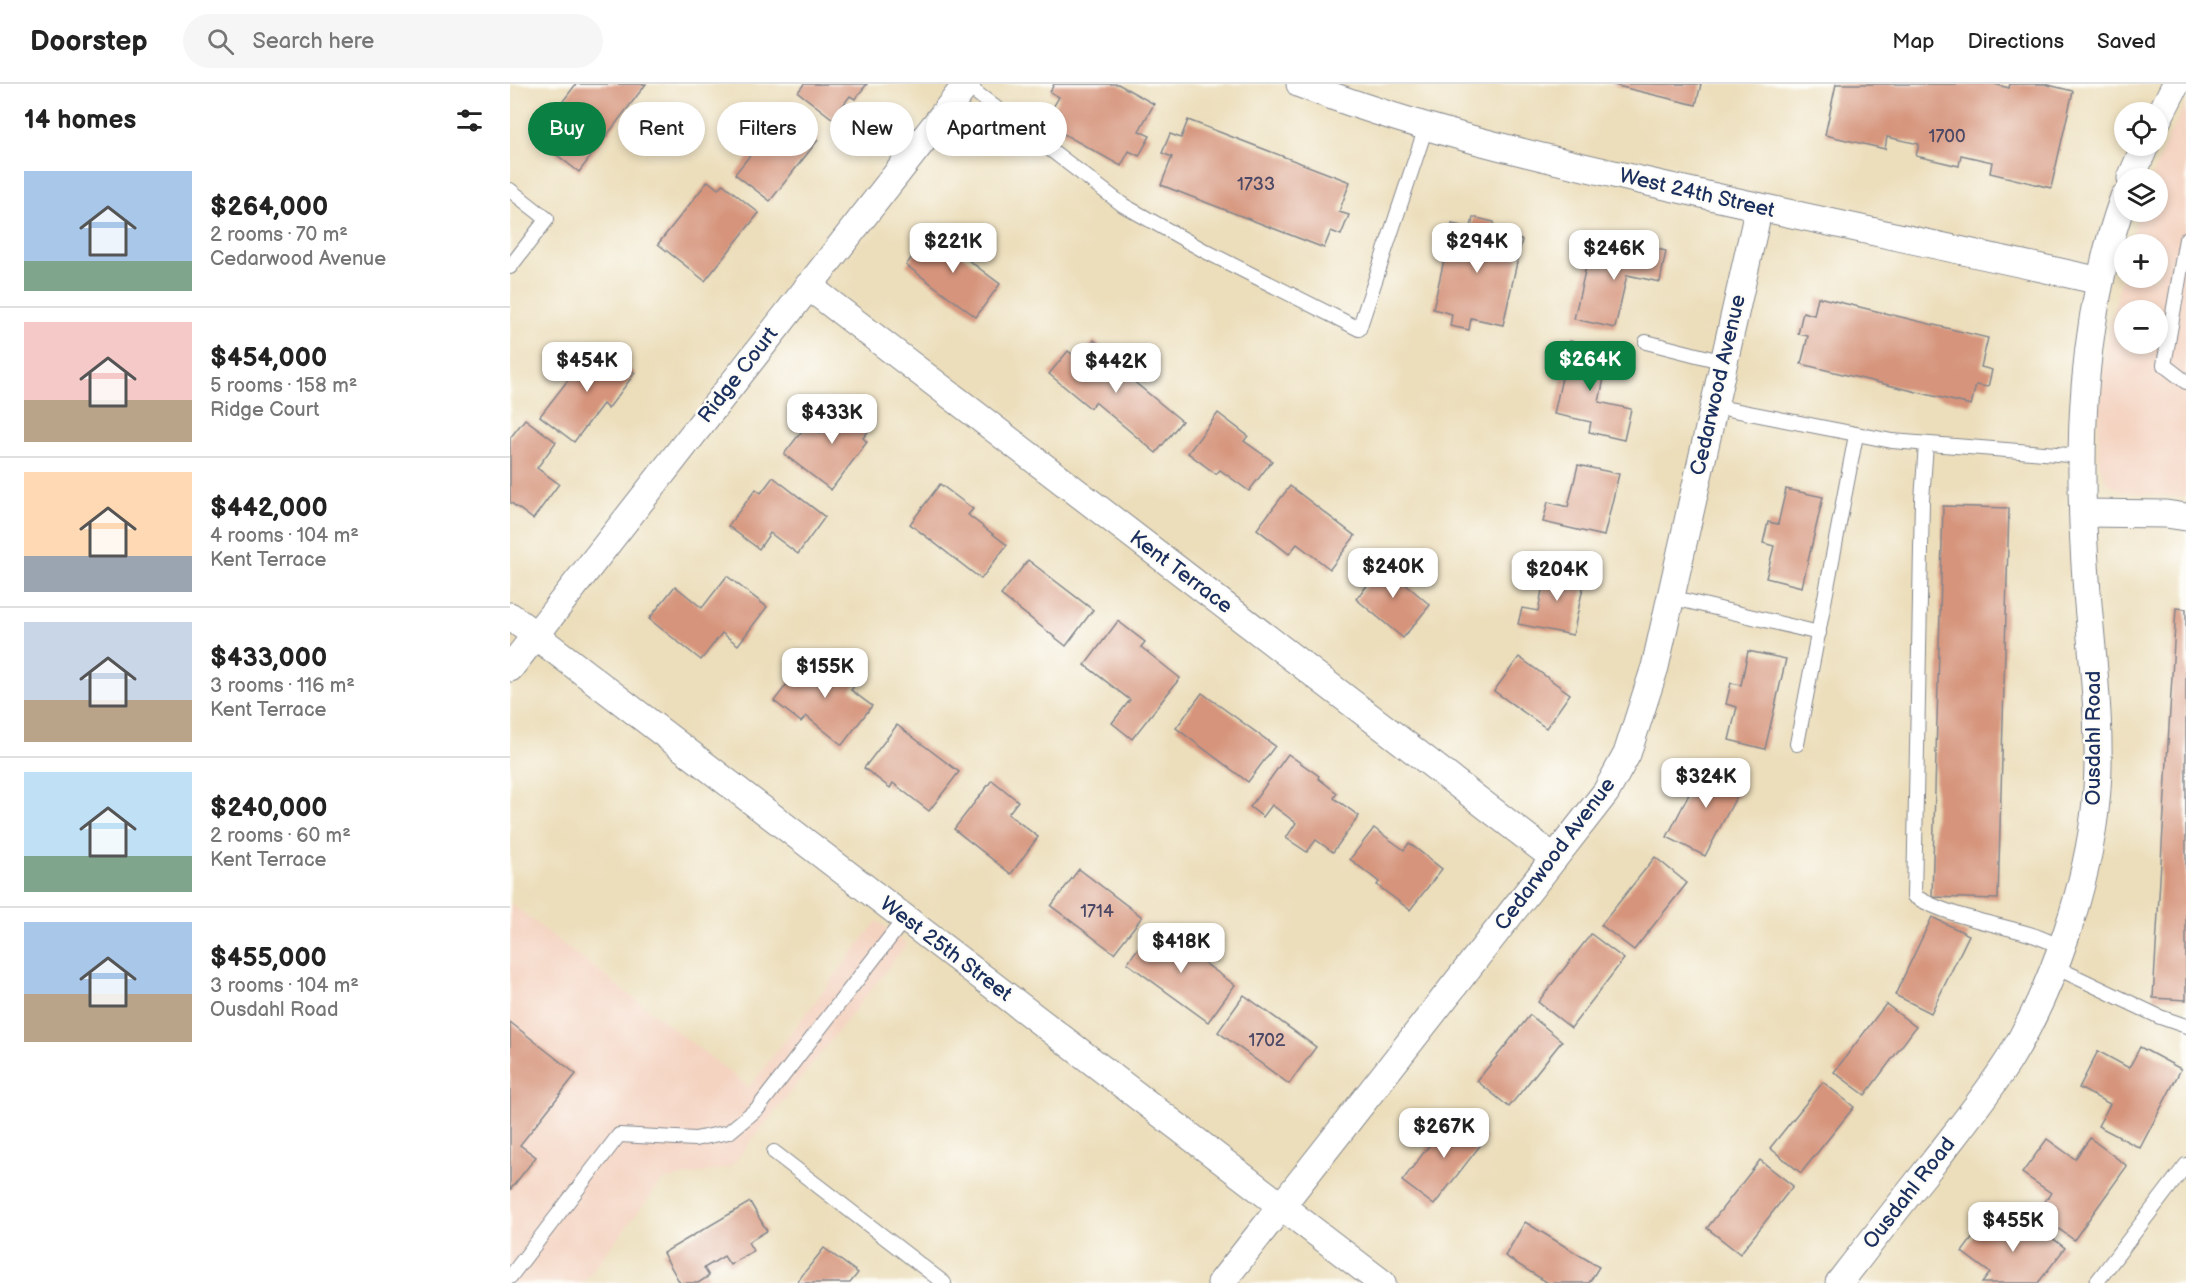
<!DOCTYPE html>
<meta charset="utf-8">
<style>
:root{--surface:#fff;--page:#f6f6f6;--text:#222;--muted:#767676;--line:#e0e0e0;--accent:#0b8043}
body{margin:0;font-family:"Balsamiq Sans",sans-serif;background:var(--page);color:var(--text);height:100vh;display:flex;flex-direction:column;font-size:22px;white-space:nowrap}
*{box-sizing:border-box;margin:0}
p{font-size:20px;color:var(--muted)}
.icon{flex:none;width:33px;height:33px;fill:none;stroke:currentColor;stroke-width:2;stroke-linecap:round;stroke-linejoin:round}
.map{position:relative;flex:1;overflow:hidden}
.details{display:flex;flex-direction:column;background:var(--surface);width:510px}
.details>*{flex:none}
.guide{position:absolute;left:18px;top:18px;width:570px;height:54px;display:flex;gap:12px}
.controls{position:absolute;left:1604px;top:18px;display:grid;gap:12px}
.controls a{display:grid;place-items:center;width:54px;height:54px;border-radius:50%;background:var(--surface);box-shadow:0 3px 9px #0003;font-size:30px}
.price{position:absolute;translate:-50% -51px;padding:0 14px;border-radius:12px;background:#fff;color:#222;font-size:20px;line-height:39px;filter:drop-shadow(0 2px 3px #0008)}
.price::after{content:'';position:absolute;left:50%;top:36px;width:18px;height:14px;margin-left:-9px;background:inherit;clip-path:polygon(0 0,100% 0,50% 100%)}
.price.on{background:var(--accent);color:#fff}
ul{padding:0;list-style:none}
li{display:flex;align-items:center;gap:18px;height:150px;padding:0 24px}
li+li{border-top:2px solid var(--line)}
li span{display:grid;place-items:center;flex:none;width:168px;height:120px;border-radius:0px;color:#555}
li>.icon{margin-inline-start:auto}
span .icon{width:72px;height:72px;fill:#fffc;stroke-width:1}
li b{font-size:26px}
h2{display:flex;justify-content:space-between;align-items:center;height:72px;padding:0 24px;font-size:26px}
.tag{padding:0 21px;border-radius:27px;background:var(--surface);box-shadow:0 3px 9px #0003;font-size:21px;line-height:54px}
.tag.on{background:var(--accent);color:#fff}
header{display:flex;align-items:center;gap:36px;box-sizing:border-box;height:84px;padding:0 30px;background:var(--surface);border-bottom:2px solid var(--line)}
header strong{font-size:28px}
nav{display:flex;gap:33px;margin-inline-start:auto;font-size:21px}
.search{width:420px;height:54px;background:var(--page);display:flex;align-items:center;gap:15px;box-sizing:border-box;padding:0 21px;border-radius:33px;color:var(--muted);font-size:22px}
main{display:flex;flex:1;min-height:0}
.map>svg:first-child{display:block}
.built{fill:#f4d3c1;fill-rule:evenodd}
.building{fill:#d6947b}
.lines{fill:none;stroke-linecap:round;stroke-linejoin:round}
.service-casing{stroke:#84868c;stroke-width:16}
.minor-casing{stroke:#84868c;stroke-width:29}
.service{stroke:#fff;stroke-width:14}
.minor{stroke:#fff;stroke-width:27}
.labels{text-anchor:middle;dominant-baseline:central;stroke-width:5;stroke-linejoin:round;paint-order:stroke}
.number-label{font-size:18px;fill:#4a4865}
.street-label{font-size:21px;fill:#1b2f5e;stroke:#fdfcf7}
</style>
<header>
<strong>Doorstep</strong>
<div class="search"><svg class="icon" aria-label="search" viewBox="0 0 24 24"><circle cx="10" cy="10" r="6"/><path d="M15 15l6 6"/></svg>Search here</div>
<nav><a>Map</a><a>Directions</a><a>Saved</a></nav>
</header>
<main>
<section class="details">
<h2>14 homes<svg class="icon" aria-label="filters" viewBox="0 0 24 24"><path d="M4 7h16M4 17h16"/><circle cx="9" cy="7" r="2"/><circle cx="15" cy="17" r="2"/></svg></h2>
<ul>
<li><span style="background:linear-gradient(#a9c7e8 75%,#7fa58c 0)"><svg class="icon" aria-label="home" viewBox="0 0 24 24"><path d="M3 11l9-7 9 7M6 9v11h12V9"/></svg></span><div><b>$264,000</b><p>2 rooms · 70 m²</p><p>Cedarwood Avenue</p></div></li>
<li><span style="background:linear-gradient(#f6c9c9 65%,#b9a48a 0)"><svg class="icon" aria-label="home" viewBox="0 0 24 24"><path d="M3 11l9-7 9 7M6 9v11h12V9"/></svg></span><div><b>$454,000</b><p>5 rooms · 158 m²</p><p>Ridge Court</p></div></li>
<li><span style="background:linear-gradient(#ffd9b3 70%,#9aa5b1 0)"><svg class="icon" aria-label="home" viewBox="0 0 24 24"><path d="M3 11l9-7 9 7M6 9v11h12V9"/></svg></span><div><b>$442,000</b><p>4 rooms · 104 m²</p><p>Kent Terrace</p></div></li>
<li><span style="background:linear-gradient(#c9d6e8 65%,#b9a48a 0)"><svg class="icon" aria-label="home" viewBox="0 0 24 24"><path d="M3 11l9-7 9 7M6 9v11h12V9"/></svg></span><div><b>$433,000</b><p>3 rooms · 116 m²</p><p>Kent Terrace</p></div></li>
<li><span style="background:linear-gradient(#bfe0f5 70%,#7fa58c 0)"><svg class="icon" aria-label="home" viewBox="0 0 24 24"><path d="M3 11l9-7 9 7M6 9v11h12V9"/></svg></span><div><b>$240,000</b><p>2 rooms · 60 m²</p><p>Kent Terrace</p></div></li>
<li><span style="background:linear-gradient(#a9c7e8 60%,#b9a48a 0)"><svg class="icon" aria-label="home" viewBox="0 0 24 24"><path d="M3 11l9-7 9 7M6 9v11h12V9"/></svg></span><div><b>$455,000</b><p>3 rooms · 104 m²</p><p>Ousdahl Road</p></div></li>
</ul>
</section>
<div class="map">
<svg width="1676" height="1199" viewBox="0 0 1676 1199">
<rect width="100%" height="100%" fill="#fdfcf7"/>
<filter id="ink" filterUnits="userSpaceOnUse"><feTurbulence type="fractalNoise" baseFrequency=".0167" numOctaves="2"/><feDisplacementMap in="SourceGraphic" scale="12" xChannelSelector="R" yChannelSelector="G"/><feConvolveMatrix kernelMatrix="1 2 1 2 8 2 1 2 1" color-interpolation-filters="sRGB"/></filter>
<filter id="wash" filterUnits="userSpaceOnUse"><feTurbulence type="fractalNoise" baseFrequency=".008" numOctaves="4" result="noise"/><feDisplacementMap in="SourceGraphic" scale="24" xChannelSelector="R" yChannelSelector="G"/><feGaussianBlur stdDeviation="1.35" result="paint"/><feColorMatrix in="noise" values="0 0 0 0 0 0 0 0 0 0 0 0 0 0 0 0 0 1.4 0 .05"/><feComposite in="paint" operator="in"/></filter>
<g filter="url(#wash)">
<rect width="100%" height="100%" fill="#ecdebb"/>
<!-- built -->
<g class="built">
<path d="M 1676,19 L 1676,414 L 1614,408 L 1597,399 L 1589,379 L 1588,343 L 1595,263 L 1614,182 L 1614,194 L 1647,194 L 1647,160 L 1620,160 L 1628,128 L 1647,128 L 1647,94 L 1641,94 L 1656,58 ZM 1614,226 L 1647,226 L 1647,260 L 1614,260 Z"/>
<path d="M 0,819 L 239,1003 L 367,837 L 397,860 L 221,1083 L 152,1097 L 73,1199 L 0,1199 Z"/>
</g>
<g id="blocks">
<!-- building -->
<g class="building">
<path d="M 66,0 L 136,0 L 69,88 L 25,54 Z"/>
<path d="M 294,0 L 357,0 L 345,15 L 340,12 L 323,35 L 288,8 Z"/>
<path d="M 544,0 L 608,0 L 644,20 L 629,47 L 640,52 L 629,72 L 619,67 L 611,82 L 534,39 L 549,13 L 540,8 Z"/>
<path d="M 1099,0 L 1191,0 L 1186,21 Z"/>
<path d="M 1326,0 L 1484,0 L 1499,4 L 1500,0 L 1534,0 L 1563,7 L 1541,104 L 1480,89 L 1482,78 L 1451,71 L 1449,82 L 1406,72 L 1409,60 L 1377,53 L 1375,65 L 1315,51 Z"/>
<path d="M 274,29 L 308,56 L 260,117 L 225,90 Z"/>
<path d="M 678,36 L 840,98 L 829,128 L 839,131 L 831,151 L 821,147 L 814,164 L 651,101 L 662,73 L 652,69 L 660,50 L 671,54 Z"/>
<path d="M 198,97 L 208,105 L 213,100 L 249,129 L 195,197 L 148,160 Z"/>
<path d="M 963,133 L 984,138 L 982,149 L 1012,156 L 993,241 L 961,234 L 959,246 L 940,242 L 942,230 L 923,225 L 942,140 L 961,144 Z"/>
<path d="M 421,148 L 490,200 L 466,233 L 396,181 Z"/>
<path d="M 1123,159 L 1156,167 L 1150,198 L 1117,191 L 1105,244 L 1064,235 L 1081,161 L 1121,170 Z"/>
<path d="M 1308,213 L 1478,254 L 1471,283 L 1482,286 L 1478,303 L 1466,301 L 1461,321 L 1291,280 L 1298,252 L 1288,250 L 1293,228 L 1304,231 Z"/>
<path d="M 584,256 L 616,282 L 611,287 L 672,337 L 646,369 L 585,318 L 580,324 L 539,290 L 558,267 L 569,275 Z"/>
<path d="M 1060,257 L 1100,266 L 1089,318 L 1121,325 L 1114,356 L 1079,348 L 1081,338 L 1044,330 Z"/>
<path d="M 86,260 L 125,289 L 98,325 L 93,320 L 64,358 L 30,332 Z"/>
<path d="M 337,315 L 366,337 L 353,354 L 357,358 L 321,406 L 274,370 L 298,339 L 310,349 Z"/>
<path d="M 708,329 L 738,352 L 734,357 L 762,377 L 739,407 L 710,386 L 706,390 L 678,369 Z"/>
<path d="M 15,335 L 46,358 L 27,384 L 49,400 L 23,435 L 0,418 L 0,354 Z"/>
<path d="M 1068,381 L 1109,390 L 1094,452 L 1033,438 L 1038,418 L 1058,423 Z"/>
<path d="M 263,393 L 315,433 L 288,470 L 260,449 L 249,465 L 218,442 L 246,405 L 251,409 Z"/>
<path d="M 430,400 L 463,425 L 458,431 L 497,461 L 471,495 L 400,440 Z"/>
<path d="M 780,402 L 845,452 L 820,485 L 787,460 L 779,470 L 747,445 Z"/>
<path d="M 1276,405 L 1313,413 L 1292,503 L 1256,494 L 1264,462 L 1253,459 L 1258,438 L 1268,440 Z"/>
<path d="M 1433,422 L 1499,424 L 1488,815 L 1422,813 Z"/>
<path d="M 880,474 L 900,490 L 893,498 L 920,521 L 893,554 L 846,515 Z"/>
<path d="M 518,476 L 583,526 L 556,562 L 491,511 Z"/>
<path d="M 1037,481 L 1076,489 L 1063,551 L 1008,540 L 1012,524 L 1028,527 Z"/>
<path d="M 217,492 L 257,523 L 228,561 L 212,549 L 191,576 L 139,535 L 165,502 L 192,524 Z"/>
<path d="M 1666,524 L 1676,525 L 1676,916 L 1643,914 Z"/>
<path d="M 608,537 L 635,558 L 631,563 L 670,594 L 622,655 L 602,639 L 620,616 L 575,581 Z"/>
<path d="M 1238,567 L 1276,575 L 1255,665 L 1219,656 L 1227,623 L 1216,620 L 1221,599 L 1231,601 Z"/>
<path d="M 298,573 L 323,592 L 334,579 L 351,593 L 341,606 L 362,622 L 332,661 L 296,632 L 291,638 L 264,617 Z"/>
<path d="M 1009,573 L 1060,610 L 1036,644 L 984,607 Z"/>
<path d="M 692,609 L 765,662 L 738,698 L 666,644 Z"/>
<path d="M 387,641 L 449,688 L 419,727 L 383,699 L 380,704 L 354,684 Z"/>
<path d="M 778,670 L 809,692 L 808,694 L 827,709 L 824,714 L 849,732 L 823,768 L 806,756 L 797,768 L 776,754 L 786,739 L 762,721 L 753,733 L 740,723 Z"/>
<path d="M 1196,677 L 1234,698 L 1195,772 L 1157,753 Z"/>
<path d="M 482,696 L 508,717 L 498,730 L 528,753 L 501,790 L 444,745 Z"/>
<path d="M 864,744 L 894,766 L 899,759 L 932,785 L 900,826 L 867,801 L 869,798 L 840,775 Z"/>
<path d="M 1145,773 L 1177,799 L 1124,866 L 1091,841 Z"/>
<path d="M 569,785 L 632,833 L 604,869 L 541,822 Z"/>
<path d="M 1422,833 L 1459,851 L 1421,929 L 1385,911 Z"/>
<path d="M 644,843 L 725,901 L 698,938 L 617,879 Z"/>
<path d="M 1081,850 L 1114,875 L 1061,944 L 1028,918 Z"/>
<path d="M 734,911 L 806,963 L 779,1000 L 708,948 Z"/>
<path d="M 1376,920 L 1406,943 L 1355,1011 L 1324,988 Z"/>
<path d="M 1020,931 L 1052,957 L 999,1023 L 967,997 Z"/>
<path d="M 0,938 L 66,990 L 10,1061 L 26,1073 L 0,1106 Z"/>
<path d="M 1630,963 L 1671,985 L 1630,1064 L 1588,1042 L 1600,1020 L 1569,1004 L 1588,967 L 1619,984 Z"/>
<path d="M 1313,998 L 1344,1023 L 1291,1089 L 1260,1064 Z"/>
<path d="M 944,1029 L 976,1054 L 924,1121 L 892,1097 Z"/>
<path d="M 1580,1054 L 1617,1082 L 1564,1156 L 1527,1129 L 1541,1109 L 1512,1089 L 1537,1055 L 1565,1075 Z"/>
<path d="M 1250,1076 L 1283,1102 L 1230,1170 L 1197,1144 Z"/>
<path d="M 240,1118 L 257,1147 L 238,1158 L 243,1167 L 220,1181 L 214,1172 L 194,1184 L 199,1192 L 188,1199 L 170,1199 L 153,1169 Z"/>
<path d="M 1478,1133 L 1505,1154 L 1519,1136 L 1555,1164 L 1528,1199 L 1472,1199 L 1480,1189 L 1452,1168 Z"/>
<path d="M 1015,1138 L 1089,1183 L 1079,1199 L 1038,1199 L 995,1172 Z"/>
<path d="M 314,1164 L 348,1189 L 340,1199 L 286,1199 Z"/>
</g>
</g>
</g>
<g filter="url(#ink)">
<use href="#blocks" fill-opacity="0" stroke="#84868c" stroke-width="1.5"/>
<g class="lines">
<defs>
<g id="service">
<path d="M 456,1 L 613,121 L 695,167 L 849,245 L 916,43"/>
<path d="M 0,106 L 37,135 L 0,183"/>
<path d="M 1676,155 L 1654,281 L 1676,298"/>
<path d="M 1136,258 L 1214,278"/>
<path d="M 1203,322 L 1382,357 L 1571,372"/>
<path d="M 1416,360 L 1412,416 L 1404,812 C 1438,832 1478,838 1516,849 C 1528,852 1539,858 1551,862"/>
<path d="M 1160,513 L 1309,549"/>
<path d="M 1287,660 L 1346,351"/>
<path d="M 1543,882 L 1650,933 L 1676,942"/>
<path d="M 264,1068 L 434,1199"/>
<path d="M 0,1193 L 109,1051 L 185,1055 L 219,1048 L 248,1024 L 395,834"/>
<path d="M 1586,1199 L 1676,1081"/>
</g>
<g id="minor">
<path d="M 790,0 C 898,42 1008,68 1121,94 C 1277,130 1434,162 1590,197"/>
<path d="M 1647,37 L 1666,0"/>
<path d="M 1621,94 L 1635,62"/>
<path d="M 298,202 L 1044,774"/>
<path d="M 1573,429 L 1656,430 L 1676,433"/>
<path d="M 0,532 L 872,1199"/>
<path d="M 0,584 L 457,0"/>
<path d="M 711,1199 L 1096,708 L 1117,670 L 1145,583 L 1249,123"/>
<path d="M 1329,1199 C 1360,1159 1391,1119 1423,1079 C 1449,1045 1476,1012 1499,976 C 1543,904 1578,801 1586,717 C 1593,646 1581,566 1576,495 C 1567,367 1570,235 1614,113"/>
</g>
</defs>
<!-- service casing -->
<use href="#service" class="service-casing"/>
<!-- minor casing -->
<use href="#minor" class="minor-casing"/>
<!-- service -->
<use href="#service" class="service"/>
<!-- minor -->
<use href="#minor" class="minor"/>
</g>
</g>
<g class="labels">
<!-- number labels -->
<g class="number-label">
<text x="1437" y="52">1700</text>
<text x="746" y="100">1733</text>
<text x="587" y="827">1714</text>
<text x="757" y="956">1702</text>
</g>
<!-- street labels -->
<g class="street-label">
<text transform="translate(1187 109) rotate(13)">West 24th Street</text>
<text transform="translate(228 291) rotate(-52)">Ridge Court</text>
<text transform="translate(1208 301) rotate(-77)">Cedarwood Avenue</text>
<text transform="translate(671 488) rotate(37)">Kent Terrace</text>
<text transform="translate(1583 654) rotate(-90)">Ousdahl Road</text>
<text transform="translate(1045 770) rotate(-53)">Cedarwood Avenue</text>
<text transform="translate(436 865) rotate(37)">West 25th Street</text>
<text transform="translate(1399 1109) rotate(-52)">Ousdahl Road</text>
</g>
</g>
</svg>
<div class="controls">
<a><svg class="icon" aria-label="locate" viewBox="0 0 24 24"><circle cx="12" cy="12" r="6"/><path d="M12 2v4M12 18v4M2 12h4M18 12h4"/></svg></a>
<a><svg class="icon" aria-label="layers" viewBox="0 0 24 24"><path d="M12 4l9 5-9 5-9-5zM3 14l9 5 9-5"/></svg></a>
<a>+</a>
<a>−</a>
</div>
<b class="price" style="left:443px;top:190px">$221K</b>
<b class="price" style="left:967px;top:190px">$294K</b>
<b class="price" style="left:1104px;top:197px">$246K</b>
<b class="price on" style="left:1080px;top:308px">$264K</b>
<b class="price" style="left:77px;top:309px">$454K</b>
<b class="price" style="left:606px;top:310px">$442K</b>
<b class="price" style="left:322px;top:361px">$433K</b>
<b class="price" style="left:883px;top:515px">$240K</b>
<b class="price" style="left:1047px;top:518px">$204K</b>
<b class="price" style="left:315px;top:615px">$155K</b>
<b class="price" style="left:1196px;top:725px">$324K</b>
<b class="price" style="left:671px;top:890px">$418K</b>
<b class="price" style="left:934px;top:1075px">$267K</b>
<b class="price" style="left:1503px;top:1169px">$455K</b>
<div class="guide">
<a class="tag on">Buy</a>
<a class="tag">Rent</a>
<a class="tag">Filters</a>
<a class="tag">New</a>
<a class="tag">Apartment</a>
</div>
</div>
</main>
